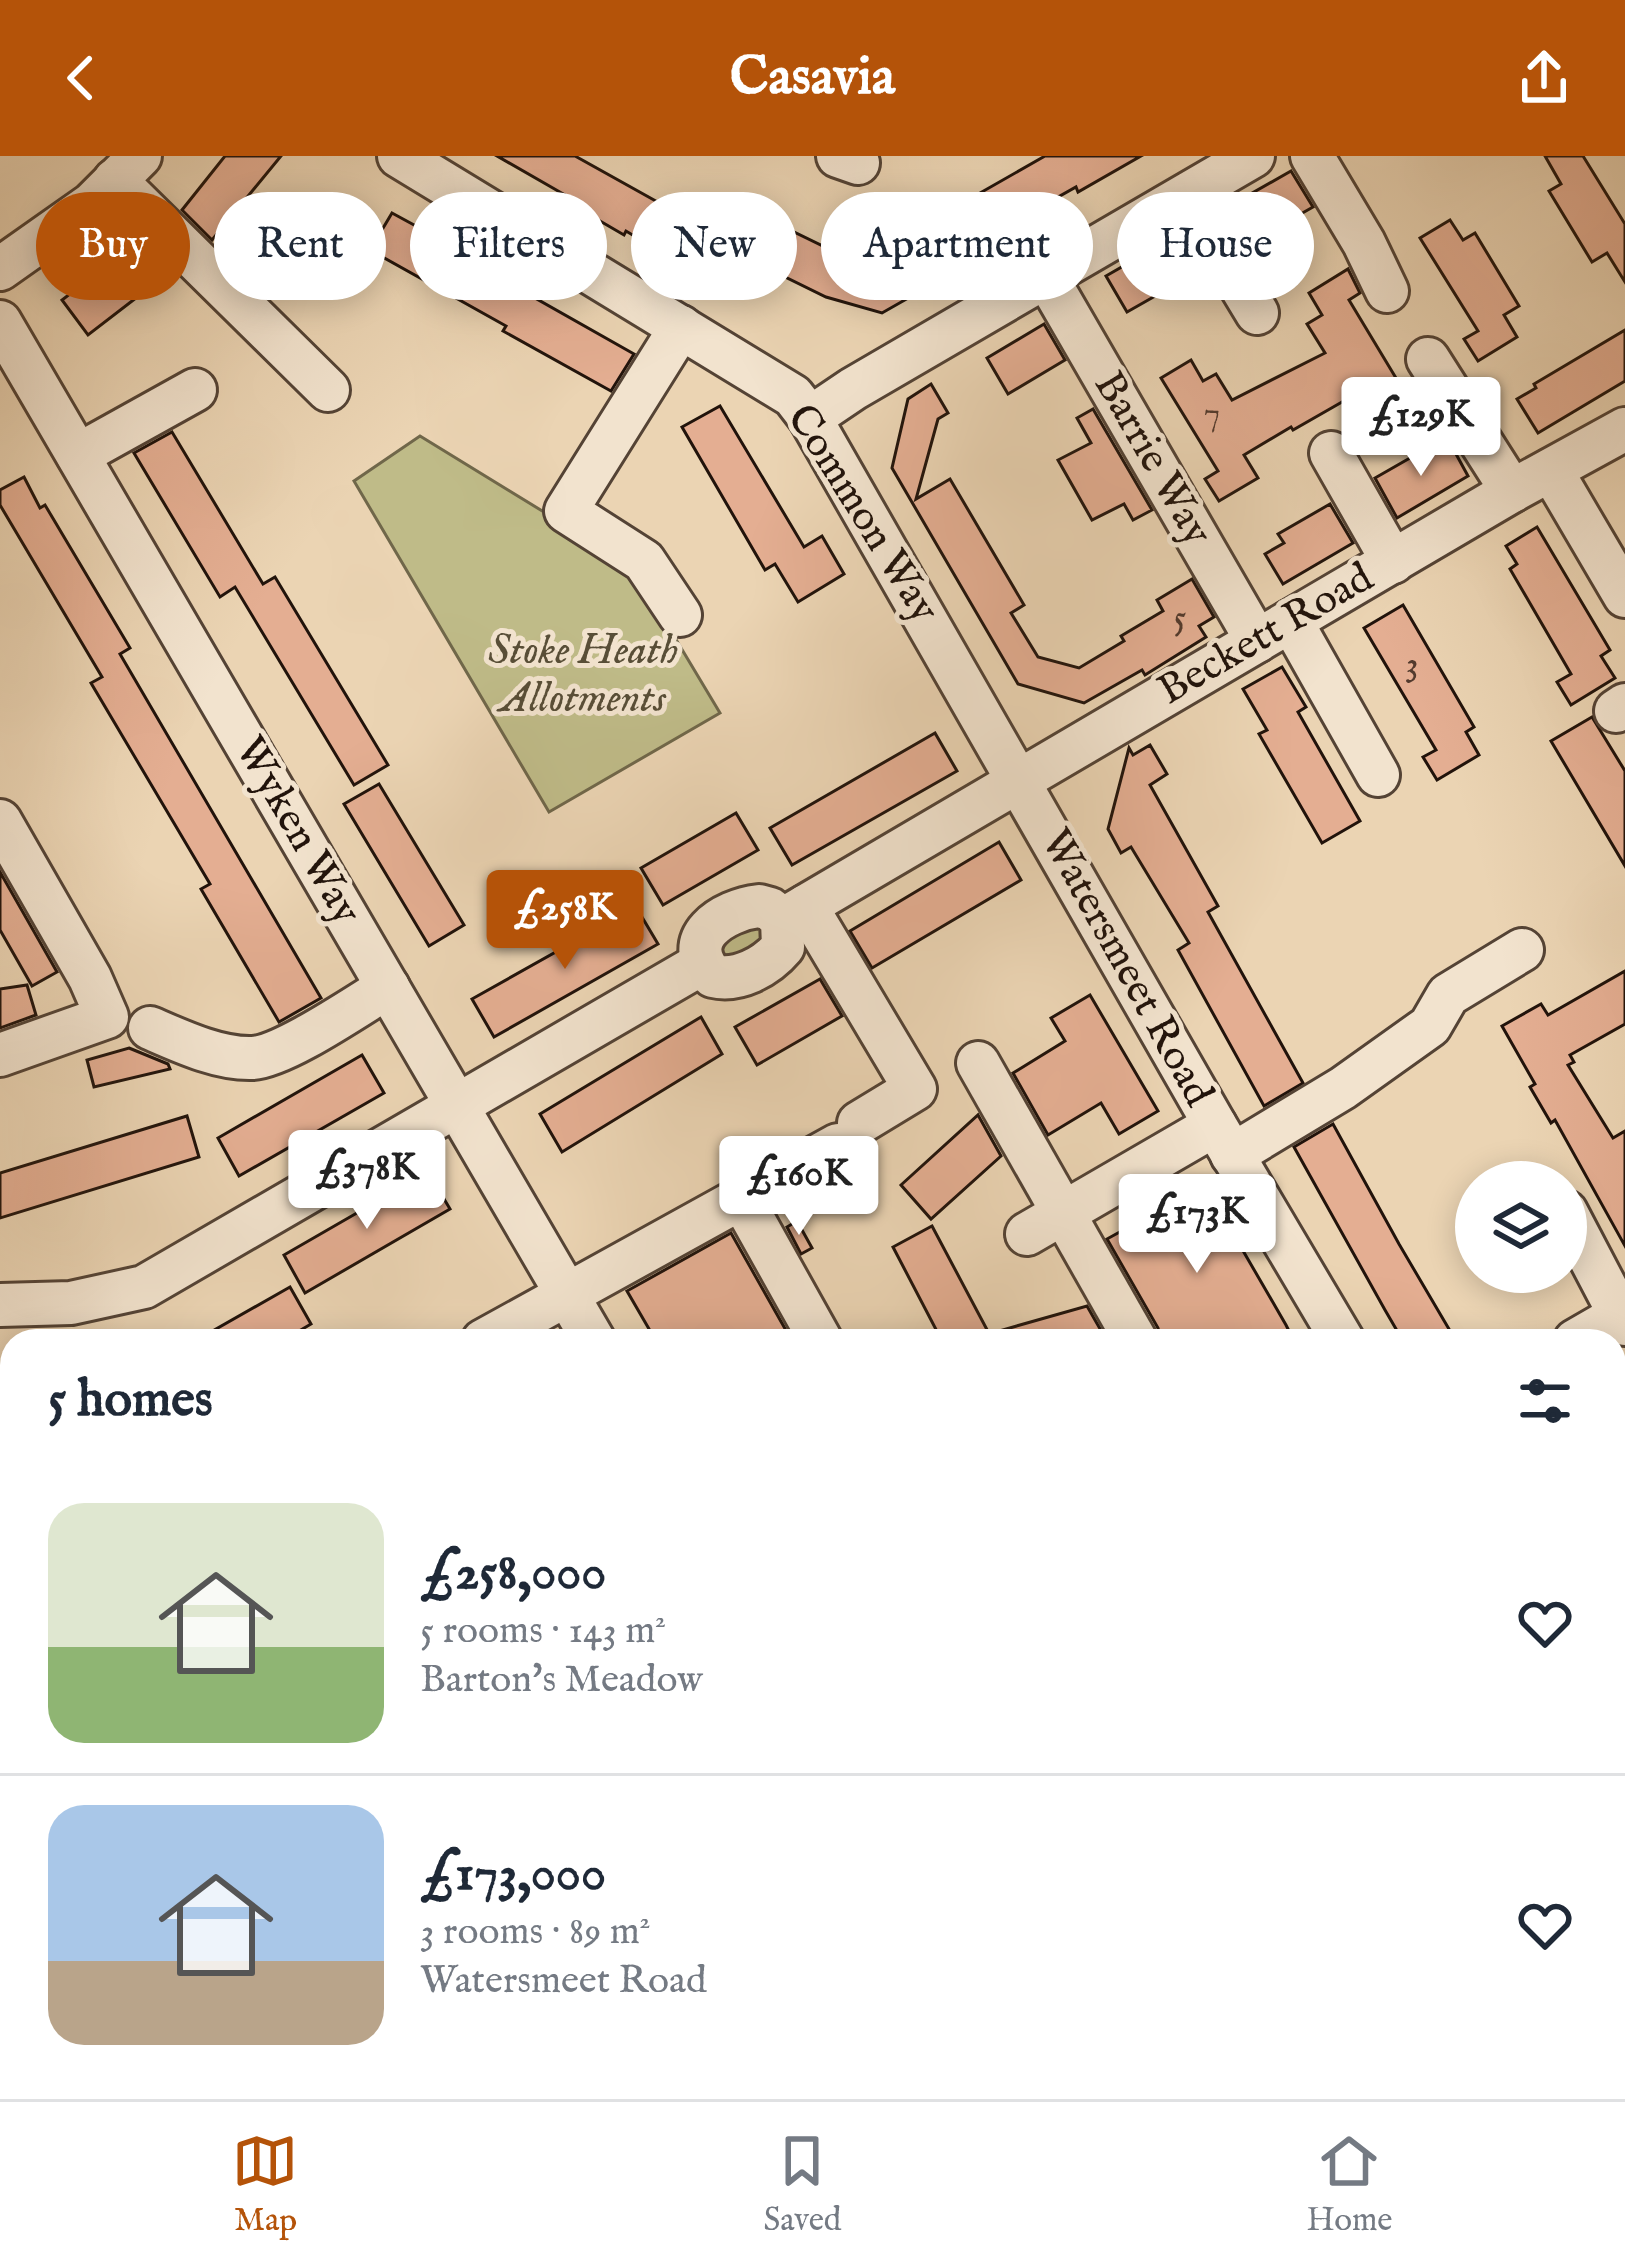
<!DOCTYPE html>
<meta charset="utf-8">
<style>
:root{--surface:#fff;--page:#f6f6f7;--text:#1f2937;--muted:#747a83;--line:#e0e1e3;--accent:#b45309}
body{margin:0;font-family:"IM FELL English",serif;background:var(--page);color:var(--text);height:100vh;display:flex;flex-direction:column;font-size:45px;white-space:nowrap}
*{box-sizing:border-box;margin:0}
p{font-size:39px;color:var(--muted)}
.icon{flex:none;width:66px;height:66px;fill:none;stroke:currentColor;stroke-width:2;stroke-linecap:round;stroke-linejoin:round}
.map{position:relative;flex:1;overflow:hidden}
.sheet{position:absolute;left:0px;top:1173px;width:1626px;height:771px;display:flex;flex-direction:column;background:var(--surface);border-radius:36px 36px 0 0;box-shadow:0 6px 30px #0003}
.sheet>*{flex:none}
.guide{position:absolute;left:36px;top:36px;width:1554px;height:108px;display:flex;gap:24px}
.controls{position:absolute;left:1455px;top:1005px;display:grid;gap:24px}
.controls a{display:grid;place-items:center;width:132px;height:132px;border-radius:50%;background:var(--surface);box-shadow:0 6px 30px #0003;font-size:60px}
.price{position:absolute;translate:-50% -102px;padding:0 27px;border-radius:12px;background:#fff;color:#222;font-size:39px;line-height:78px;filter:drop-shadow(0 3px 6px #0008)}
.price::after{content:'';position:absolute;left:50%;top:72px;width:36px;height:27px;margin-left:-18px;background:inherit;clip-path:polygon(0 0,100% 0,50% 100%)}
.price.on{background:var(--accent);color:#fff}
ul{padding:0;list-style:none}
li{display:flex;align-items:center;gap:36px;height:300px;padding:0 48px}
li+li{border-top:3px solid var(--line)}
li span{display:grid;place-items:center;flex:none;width:336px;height:240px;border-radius:36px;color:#555}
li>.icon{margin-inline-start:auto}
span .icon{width:144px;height:144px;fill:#fffc;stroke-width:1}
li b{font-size:51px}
h2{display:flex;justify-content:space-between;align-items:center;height:144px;padding:0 48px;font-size:51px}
.tag{padding:0 42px;border-radius:54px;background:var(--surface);box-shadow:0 6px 30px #0003;font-size:42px;line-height:108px}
.tag.on{background:var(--accent);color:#fff}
header{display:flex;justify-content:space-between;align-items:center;height:156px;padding:0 48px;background:var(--accent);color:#fff;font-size:54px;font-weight:700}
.tabs{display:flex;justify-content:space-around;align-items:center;height:168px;border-top:3px solid var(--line);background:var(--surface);font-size:33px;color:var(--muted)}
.tabs a{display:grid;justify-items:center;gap:6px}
.tabs .on{color:var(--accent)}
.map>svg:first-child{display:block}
.green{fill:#bfbb88;stroke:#70674a;stroke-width:3}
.building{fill:#e4ae92;stroke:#21130b;stroke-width:3}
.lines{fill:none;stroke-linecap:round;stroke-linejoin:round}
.minor-casing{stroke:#544335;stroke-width:48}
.minor{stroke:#f2e3ce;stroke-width:42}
.labels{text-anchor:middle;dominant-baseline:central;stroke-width:10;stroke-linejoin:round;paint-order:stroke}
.number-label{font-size:36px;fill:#523a2d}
.street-label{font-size:42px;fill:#21130b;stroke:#f2e3ce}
.park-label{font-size:42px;font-style:italic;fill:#584e37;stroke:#f2e3ce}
</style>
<header><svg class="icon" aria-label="back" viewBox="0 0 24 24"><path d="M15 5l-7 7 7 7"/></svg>Casavia<svg class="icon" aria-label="share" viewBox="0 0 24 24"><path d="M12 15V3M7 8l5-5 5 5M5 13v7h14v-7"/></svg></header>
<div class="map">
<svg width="1625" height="1943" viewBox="0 0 1625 1943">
<rect width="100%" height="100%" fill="#ebd4b3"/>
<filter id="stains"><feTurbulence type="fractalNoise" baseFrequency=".00167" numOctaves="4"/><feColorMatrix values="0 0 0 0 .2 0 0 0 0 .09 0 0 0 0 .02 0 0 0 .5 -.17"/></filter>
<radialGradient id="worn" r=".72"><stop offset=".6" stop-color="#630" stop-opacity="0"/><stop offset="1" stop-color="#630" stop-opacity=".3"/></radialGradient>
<!-- green -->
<g class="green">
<path d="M 420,280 L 632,410 L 720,557 L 549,656 L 354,325 Z"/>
<path d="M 760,764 L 766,785 L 724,805 L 719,785 Z"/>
</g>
<!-- building -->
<g class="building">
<path d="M 225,0 L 281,0 L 212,84 L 182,54 Z"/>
<path d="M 497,0 L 575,0 L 715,78 L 693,115 L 626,75 L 624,79 L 600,65 L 577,51 L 579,47 Z"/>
<path d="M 1045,0 L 1141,0 L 1078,36 L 1076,31 L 982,84 L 989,96 L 882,157 L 826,141 L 726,92 L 745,52 L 872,114 L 973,57 L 966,45 Z"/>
<path d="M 1545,0 L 1583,0 L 1625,68 L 1625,126 L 1607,97 L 1592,106 L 1549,35 L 1561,28 Z"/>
<path d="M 1291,15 L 1313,51 L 1246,89 L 1224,53 Z"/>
<path d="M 392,57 L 484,107 L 508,121 L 505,125 L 634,198 L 611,235 L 503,175 L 506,170 L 370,94 Z"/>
<path d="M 1450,64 L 1463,84 L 1475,77 L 1519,150 L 1504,159 L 1517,181 L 1478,205 L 1464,183 L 1478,175 L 1420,82 Z"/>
<path d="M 1179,78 L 1201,114 L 1127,156 L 1106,120 Z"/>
<path d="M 140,84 L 171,115 L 88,179 L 62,144 Z"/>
<path d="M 1348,113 L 1360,137 L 1349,144 L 1405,237 L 1376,255 L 1363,234 L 1293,274 L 1291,271 L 1244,299 L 1258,322 L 1219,345 L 1205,323 L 1218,315 L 1161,222 L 1191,204 L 1203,225 L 1216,218 L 1232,244 L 1325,197 L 1307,168 L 1322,159 L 1309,137 Z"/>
<path d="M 1044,168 L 1065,204 L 1008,238 L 987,202 Z"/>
<path d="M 1625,174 L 1625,225 L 1538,277 L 1517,243 L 1536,232 L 1534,228 Z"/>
<path d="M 931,228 L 948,257 L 938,263 L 916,343 L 950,323 L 1024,449 L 1011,457 L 1038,501 L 1079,512 L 1124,485 L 1121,480 L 1163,455 L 1157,444 L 1192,423 L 1214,461 L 1199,470 L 1206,481 L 1145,519 L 1142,514 L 1084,547 L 1018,528 L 892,312 L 908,243 Z"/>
<path d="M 720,250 L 804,391 L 822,380 L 844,418 L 798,446 L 775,408 L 765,414 L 682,271 Z"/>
<path d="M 1093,253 L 1152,354 L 1133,364 L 1124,348 L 1092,364 L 1058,304 L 1091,287 L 1077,262 Z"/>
<path d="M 172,276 L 263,428 L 275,421 L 388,609 L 354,629 L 235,431 L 220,441 L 134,297 Z"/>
<path d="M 1450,287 L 1468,320 L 1397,362 L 1375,322 L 1424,294 L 1428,300 Z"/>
<path d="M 24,321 L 40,352 L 45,349 L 130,492 L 120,498 L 321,842 L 279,866 L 201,733 L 210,728 L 91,527 L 102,521 L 0,349 L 0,334 Z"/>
<path d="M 1330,348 L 1353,387 L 1283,428 L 1265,398 L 1284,387 L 1278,378 Z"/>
<path d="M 1537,371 L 1610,494 L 1601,500 L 1615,522 L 1571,549 L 1557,526 L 1571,518 L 1510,413 L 1517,408 L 1506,390 Z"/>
<path d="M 1403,449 L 1474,571 L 1466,576 L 1479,599 L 1437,624 L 1423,601 L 1436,594 L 1364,472 Z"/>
<path d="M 1282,511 L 1306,551 L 1298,556 L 1360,665 L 1322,687 L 1259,578 L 1267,574 L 1243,533 Z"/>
<path d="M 1592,561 L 1625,615 L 1625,710 L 1551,585 Z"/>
<path d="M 935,577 L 957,615 L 792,709 L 770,672 Z"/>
<path d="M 1150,589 L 1167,618 L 1150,629 L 1218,750 L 1208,756 L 1303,927 L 1264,950 L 1178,794 L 1189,787 L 1131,691 L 1121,697 L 1108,673 L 1129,592 L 1133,599 Z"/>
<path d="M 379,628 L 464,769 L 429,790 L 344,648 Z"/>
<path d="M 736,657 L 758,694 L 663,749 L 641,712 Z"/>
<path d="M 999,686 L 1021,724 L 872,812 L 850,775 Z"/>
<path d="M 0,716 L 57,816 L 32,830 L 0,774 Z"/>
<path d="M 636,751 L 658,788 L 494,881 L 472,843 Z"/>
<path d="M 1625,815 L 1625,868 L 1570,899 L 1574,906 L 1568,909 L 1613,982 L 1625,975 L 1625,1090 L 1555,964 L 1551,967 L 1530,931 L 1535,928 L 1502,870 L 1541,848 L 1548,859 Z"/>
<path d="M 820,823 L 842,860 L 757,909 L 735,871 Z"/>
<path d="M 27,829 L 36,859 L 0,872 L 0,833 Z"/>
<path d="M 1090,839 L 1158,955 L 1119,978 L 1101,947 L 1048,979 L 1013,917 L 1065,885 L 1051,862 Z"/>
<path d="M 701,861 L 722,898 L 562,996 L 540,958 Z"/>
<path d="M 129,892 L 168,908 L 170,913 L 94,931 L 87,904 Z"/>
<path d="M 362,899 L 384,937 L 239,1020 L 218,982 Z"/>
<path d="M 978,959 L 1001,1000 L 931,1063 L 901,1029 Z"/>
<path d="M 187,960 L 199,1001 L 0,1062 L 0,1017 Z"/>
<path d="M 1333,968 L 1399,1088 L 1456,1185 L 1403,1185 L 1385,1154 L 1294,991 Z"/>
<path d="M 428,1016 L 450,1053 L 305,1137 L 284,1099 Z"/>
<path d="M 1205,1029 L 1286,1169 L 1294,1185 L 1161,1185 L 1158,1172 L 1107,1083 Z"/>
<path d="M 797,1065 L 812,1092 L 801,1098 L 787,1071 Z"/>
<path d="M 932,1070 L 993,1185 L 992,1177 L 1087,1150 L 1107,1185 L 942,1185 L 893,1091 Z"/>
<path d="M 731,1077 L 792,1185 L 656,1185 L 627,1135 Z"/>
<path d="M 290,1131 L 311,1168 L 282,1185 L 195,1185 Z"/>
</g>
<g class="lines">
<defs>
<g id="minor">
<path d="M 399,0 L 793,240 L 810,262 L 1215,969 L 1343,1185"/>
<path d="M 838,0 L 858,7"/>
<path d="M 1312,0 L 1364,87 L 1387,135"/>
<path d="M 115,24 L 328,234"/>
<path d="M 1186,40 L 1257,157"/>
<path d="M 0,113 L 92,48 L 140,0"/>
<path d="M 1047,122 L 1257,485"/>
<path d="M 0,166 L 594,1185"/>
<path d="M 1428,203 L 1512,335"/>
<path d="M 810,262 L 853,233 L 1253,0"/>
<path d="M 1331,297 L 1393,406"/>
<path d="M 78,299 L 195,234"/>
<path d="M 1551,314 L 1625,440"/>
<path d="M 680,459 L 644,405 L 566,355 L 681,171"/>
<path d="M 1291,465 L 1378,619"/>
<path d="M 1616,555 L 1625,549"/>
<path d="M 0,665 L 90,822 L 107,861 L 0,899"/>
<path d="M 759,750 L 770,753 L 782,764 L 783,791 C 766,811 738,826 713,820 C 678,783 723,754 759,750 Z"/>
<path d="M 806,750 L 915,933 L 859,967"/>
<path d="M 782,764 L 1512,335 L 1625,273"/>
<path d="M 150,872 C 180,885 218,903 252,902 C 283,901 358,849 388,831"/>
<path d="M 978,907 L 1136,1185"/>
<path d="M 1232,999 L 1343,932 L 1430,870 L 1448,839 L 1522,794"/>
<path d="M 740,1040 L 821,1185"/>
<path d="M 1566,1056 L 1620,1159"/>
<path d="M 1027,1078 L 1215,969"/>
<path d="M 0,1149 L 71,1147 L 144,1131 L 701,808"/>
<path d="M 483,1185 L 838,989"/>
<path d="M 1575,1185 L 1620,1159 L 1625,1168"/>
<path d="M 0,1481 L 12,1472"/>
<path d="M 1614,1649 L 1625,1668"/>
<path d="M 0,1657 L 12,1672"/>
<path d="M 0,1738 L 12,1728"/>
<path d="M 235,1932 L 244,1943"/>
<path d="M 458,1932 L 465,1943"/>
<path d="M 1030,1932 L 1036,1943"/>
<path d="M 1264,1932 L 1270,1943"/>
<path d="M 107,1943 L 119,1932"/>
<path d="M 493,1943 L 511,1932"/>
<path d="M 809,1943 L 828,1932"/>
<path d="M 1196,1943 L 1214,1932"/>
</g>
</defs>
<!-- minor casing -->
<use href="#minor" class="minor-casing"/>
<!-- minor -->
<use href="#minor" class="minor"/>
</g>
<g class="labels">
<!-- number labels -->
<g class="number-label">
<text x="1212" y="258">7</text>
<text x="1180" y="463">5</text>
<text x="1412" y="509">3</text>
</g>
<!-- street labels -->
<g class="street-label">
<text transform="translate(1152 303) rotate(60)">Barrie Way</text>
<text transform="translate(862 358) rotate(58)">Common Way</text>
<text transform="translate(1266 479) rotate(-30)">Beckett Road</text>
<text transform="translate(297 675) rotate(60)">Wyken Way</text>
<text transform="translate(1126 812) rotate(61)">Watersmeet Road</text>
</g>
<!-- park labels -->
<g class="park-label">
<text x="583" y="495">Stoke Heath<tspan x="583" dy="48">Allotments</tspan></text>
</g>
</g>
<rect width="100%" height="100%" filter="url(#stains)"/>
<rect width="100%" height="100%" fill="url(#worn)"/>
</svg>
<div class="controls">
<a><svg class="icon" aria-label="layers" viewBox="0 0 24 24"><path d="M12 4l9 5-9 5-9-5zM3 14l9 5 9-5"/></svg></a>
</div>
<b class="price" style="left:1421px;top:323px">£129K</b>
<b class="price on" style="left:565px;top:816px">£258K</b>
<b class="price" style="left:367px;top:1076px">£378K</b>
<b class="price" style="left:799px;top:1082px">£160K</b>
<b class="price" style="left:1197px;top:1120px">£173K</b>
<div class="guide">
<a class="tag on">Buy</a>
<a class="tag">Rent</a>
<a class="tag">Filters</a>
<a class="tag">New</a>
<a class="tag">Apartment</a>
<a class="tag">House</a>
</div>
<section class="sheet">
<h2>5 homes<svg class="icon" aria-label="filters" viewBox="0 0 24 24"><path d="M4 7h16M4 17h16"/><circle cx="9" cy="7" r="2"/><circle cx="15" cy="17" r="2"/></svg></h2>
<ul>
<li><span style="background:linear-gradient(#dfe7d0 60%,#8fb573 0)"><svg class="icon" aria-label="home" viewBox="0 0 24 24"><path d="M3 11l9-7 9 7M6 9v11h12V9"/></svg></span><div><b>£258,000</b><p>5 rooms · 143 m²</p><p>Barton's Meadow</p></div><svg class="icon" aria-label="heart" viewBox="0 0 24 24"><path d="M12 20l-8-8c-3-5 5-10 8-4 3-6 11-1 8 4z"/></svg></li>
<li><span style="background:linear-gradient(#a9c7e8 65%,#b9a48a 0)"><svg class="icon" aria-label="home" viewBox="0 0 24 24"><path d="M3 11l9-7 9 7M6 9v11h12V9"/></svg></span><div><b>£173,000</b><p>3 rooms · 89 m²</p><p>Watersmeet Road</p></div><svg class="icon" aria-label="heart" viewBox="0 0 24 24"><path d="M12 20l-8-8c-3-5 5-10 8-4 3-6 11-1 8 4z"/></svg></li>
</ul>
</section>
</div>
<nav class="tabs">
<a class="on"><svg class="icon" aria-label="map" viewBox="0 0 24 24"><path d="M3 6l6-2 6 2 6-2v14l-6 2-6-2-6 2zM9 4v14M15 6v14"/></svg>Map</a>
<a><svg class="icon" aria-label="saved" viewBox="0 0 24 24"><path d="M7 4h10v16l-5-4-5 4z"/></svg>Saved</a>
<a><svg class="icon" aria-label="home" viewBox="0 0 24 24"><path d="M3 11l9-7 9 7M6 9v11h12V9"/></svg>Home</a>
</nav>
